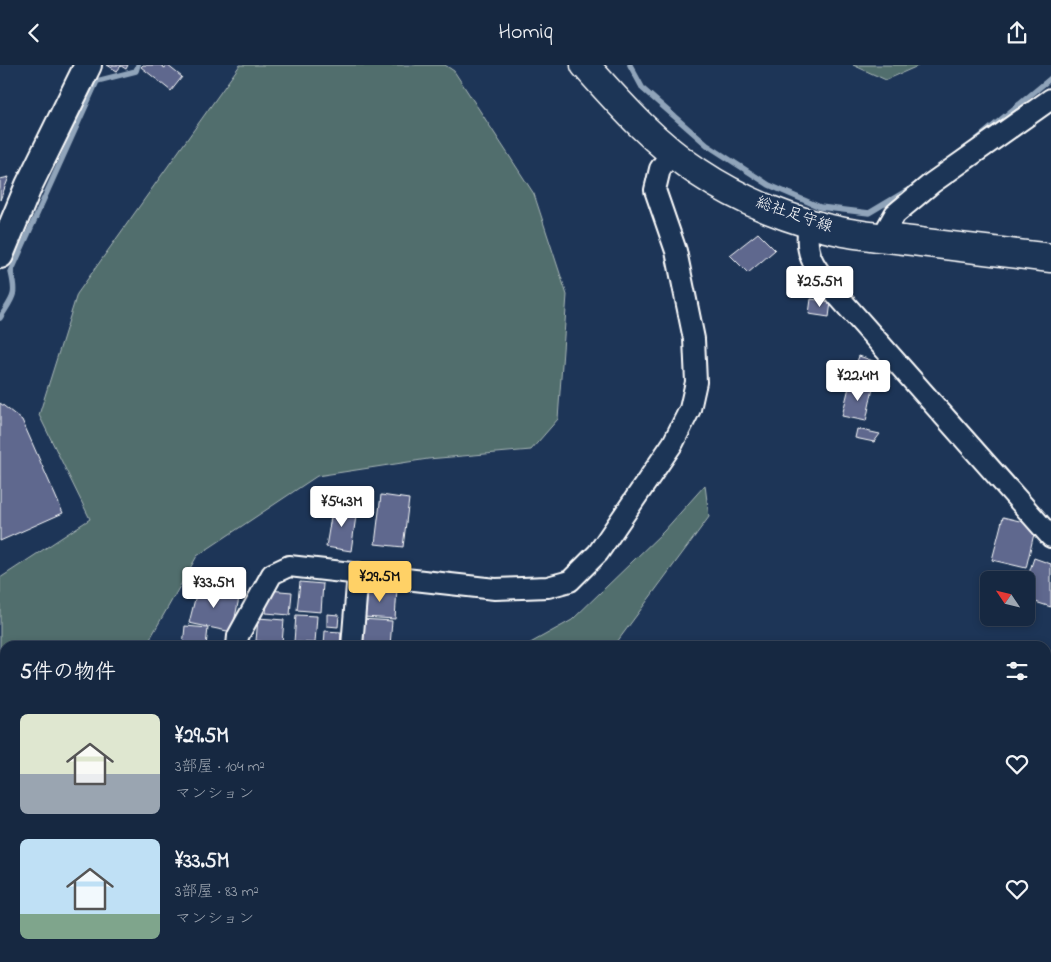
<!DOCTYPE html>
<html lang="ja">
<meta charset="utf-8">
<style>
:root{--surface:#162841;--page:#1f3048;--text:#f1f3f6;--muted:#9ea6b1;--line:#35445a;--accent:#ffd166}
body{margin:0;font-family:"Indie Flower","Klee One",sans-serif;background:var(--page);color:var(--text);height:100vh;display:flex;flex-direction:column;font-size:19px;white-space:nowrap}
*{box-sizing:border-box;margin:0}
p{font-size:16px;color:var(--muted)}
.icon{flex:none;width:28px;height:28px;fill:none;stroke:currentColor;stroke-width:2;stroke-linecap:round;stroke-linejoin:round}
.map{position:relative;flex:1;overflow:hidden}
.sheet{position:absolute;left:0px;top:576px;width:1051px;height:321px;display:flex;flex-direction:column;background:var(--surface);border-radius:15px 15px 0 0;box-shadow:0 2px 8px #0003,0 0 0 1px var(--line)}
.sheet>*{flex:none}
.needle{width:32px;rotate:305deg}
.controls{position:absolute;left:980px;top:506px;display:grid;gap:10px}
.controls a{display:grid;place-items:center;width:55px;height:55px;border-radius:8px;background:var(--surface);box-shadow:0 2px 8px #0003,0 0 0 1px var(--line);font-size:25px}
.price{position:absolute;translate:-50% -42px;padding:0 11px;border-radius:5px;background:#fff;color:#222;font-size:16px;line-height:32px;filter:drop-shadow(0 1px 2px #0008)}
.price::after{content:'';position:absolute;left:50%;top:30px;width:15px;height:11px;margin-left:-8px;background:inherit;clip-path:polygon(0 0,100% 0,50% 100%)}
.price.current{background:var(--accent);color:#111}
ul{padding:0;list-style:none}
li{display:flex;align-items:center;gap:15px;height:125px;padding:0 20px}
li span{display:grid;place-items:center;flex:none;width:140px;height:100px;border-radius:8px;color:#555}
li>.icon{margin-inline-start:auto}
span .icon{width:60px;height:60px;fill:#fffc;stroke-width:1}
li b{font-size:21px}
h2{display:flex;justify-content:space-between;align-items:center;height:60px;padding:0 20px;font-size:21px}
header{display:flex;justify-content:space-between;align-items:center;height:65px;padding:0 20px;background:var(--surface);font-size:22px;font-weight:600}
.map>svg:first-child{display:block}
.green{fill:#516e6d;stroke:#a8b6b6}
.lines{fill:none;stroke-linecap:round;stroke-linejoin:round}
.stream{stroke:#90a4ba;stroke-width:5.5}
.building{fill:#5e678e;stroke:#fff}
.minor-casing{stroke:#fff;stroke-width:24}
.tertiary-casing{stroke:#fff;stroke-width:30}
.secondary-casing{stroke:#fff;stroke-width:31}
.minor{stroke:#1d3557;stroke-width:20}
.tertiary{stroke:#1d3557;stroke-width:26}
.secondary{stroke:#1d3557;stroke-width:28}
.labels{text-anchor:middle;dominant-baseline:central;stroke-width:5;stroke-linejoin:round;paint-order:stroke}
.street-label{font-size:16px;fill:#fff;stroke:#1d3557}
</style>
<header><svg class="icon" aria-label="back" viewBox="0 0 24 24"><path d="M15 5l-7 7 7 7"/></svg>Homiq<svg class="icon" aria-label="share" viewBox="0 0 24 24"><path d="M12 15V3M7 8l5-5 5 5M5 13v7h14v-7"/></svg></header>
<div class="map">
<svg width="1051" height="897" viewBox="0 0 1051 897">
<rect width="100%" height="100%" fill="#1d3557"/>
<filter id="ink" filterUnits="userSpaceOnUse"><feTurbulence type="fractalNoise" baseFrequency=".02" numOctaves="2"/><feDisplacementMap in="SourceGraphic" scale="10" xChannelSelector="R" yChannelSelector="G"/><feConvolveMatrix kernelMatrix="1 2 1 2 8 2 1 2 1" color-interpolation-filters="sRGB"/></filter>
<g filter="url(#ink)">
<!-- green -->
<g class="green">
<path d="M 240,0 L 445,0 L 454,6 L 534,129 L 567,230 L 558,354 L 531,385 L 428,394 L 317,411 L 197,491 L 151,572 L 150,581 L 5,581 L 5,891 L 0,887 L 0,513 L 90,454 L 39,350 L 77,229 Z"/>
<path d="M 853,0 L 920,0 L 886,15 Z"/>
<path d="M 705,420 L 709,452 L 614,581 L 525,581 L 572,555 L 664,466 Z"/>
<path d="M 425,893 L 536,892 L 536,897 L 418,897 Z"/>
</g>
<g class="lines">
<!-- stream -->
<g class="stream">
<path d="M 630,0 L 643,24 L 707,80 L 769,120 L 820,142 L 869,148 L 916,120"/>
<path d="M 975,76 L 1051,13"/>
<path d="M 0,253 C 13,232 17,232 11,207 L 97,16 L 136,6 L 138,0"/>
<path d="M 1046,709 L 1051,689"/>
<path d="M 1010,897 L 1010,892"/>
</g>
</g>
<!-- building -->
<g class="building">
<path d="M 107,0 L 128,0 L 126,4 L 121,1 L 117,6 Z"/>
<path d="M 143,0 L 160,0 L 165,3 L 167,0 L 182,12 L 171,26 L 141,2 Z"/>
<path d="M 9,112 L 0,135 L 0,114 Z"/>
<path d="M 758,168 L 775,185 L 748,208 L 730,190 Z"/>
<path d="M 811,234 L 831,237 L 829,252 L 809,249 Z"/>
<path d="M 859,291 L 879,298 L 874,312 L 863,313 L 854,305 Z"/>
<path d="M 850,318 L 873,323 L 866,356 L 842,351 Z"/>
<path d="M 0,338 L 22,355 L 63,448 L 0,476 Z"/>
<path d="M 857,364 L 880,369 L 874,377 L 855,373 Z"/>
<path d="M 381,430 L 409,434 L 403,482 L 375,479 Z"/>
<path d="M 333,440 L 357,444 L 351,486 L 326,482 Z"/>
<path d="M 1003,452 L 1036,460 L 1026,503 L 992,495 Z"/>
<path d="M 1034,493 L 1051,499 L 1051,542 L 1026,534 L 1026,517 Z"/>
<path d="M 300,517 L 323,519 L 321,547 L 297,545 Z"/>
<path d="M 219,519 L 224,530 L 239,533 L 232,567 L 189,558 L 198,522 Z"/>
<path d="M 365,521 L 397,523 L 395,554 L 363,552 Z"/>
<path d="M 268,525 L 292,527 L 290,550 L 266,548 Z"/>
<path d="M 327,549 L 339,550 L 338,562 L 327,561 Z"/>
<path d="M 296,550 L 317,551 L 315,578 L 294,577 Z"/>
<path d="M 258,553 L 284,555 L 282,578 L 256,576 Z"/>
<path d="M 361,554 L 392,556 L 390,581 L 359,581 Z"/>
<path d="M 185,561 L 208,563 L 206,581 L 183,581 Z"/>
<path d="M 325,566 L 341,567 L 340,581 L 324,581 Z"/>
<path d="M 255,579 L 282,581 L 255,581 Z"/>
</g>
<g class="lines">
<defs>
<g id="minor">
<path d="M 809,159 C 803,193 817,204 836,229 L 1051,472"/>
<path d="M 882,172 L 895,149 L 932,118 L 1051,34"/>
<path d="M 237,581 L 238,571 L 272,509 L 289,501 L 495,524 L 548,522 L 570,516 L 598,488 L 673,378 L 690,344 L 696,317 L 694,274 L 676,186 L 655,125 L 660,104 L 671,88"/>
<path d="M 352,581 L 358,508"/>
<path d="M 1046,853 L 1051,854"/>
<path d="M 211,897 L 212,892"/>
<path d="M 249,897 L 270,892"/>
</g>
<g id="tertiary">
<path d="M 0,190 L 29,120 L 88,0"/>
<path d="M 1046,804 L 1051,777"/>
<path d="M 1030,897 L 1031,892"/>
</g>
<path id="secondary" d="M 585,0 C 620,39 654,78 698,107 C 741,136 793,157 844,167 C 871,172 899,174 927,178 C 968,183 1010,188 1051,193"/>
</defs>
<!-- minor casing -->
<use href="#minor" class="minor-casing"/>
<!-- tertiary casing -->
<use href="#tertiary" class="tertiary-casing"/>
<!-- secondary casing -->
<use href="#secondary" class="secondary-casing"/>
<!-- minor -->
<use href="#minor" class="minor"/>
<!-- tertiary -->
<use href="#tertiary" class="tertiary"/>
<!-- secondary -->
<use href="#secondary" class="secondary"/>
</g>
</g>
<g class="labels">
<!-- street labels -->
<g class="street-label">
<text transform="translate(794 150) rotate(19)">総社足守線</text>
</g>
</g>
</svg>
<div class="controls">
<a><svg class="needle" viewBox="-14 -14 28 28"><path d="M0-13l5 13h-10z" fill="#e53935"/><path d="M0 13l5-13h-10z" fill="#9ea6b1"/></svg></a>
</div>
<b class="price" style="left:820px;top:243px">¥25.5M</b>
<b class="price" style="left:858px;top:337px">¥22.4M</b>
<b class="price" style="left:342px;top:463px">¥54.3M</b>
<b class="price current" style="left:380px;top:538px">¥29.5M</b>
<b class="price" style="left:214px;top:544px">¥33.5M</b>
<section class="sheet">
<h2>5件の物件<svg class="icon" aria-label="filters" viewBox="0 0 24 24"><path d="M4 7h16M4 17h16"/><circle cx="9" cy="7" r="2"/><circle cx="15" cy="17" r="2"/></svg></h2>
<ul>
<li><span style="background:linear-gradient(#dfe7d0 60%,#9aa5b1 0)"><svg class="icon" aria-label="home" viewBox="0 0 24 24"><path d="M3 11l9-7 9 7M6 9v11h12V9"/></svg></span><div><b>¥29.5M</b><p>3部屋 · 104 m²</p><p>マンション</p></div><svg class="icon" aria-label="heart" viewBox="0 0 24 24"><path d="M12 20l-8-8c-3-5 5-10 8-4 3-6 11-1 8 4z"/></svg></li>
<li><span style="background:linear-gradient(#bfe0f5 75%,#7fa58c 0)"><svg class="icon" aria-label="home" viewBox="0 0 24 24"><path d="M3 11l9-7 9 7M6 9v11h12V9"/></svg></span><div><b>¥33.5M</b><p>3部屋 · 83 m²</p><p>マンション</p></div><svg class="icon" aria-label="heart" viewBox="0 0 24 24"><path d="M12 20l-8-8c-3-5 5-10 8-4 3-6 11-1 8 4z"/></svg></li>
</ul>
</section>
</div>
